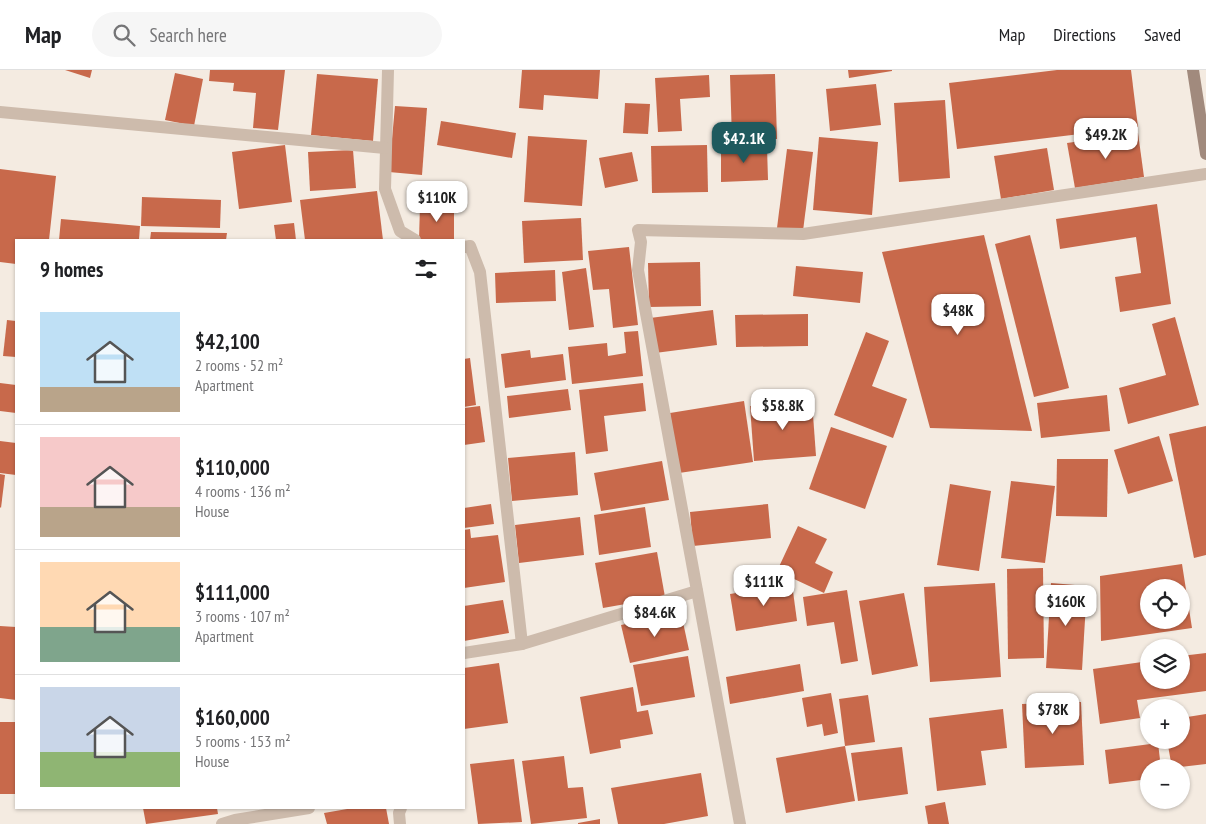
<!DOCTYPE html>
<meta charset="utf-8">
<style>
:root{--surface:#fff;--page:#f6f6f6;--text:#202124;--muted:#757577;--line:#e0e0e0;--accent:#1f5a5e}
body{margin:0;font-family:"PT Sans Narrow",sans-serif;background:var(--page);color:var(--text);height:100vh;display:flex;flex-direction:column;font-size:19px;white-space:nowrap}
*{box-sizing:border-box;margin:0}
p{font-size:16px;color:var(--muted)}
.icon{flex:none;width:28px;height:28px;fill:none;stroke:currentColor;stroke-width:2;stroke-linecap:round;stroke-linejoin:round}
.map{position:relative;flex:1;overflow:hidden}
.drawer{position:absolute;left:15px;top:169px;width:450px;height:570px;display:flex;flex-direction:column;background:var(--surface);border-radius:0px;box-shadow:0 1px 4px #0004}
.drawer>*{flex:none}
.controls{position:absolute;left:1140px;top:509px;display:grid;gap:10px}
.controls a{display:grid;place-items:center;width:50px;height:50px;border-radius:50%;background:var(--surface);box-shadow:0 1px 4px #0004;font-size:25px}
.price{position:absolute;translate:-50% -42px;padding:0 11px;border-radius:10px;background:#fff;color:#222;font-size:16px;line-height:32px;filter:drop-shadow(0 1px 2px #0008)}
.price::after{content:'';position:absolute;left:50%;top:30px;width:15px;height:11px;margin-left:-8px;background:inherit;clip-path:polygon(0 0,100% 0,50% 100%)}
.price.selected{background:var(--accent);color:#fff}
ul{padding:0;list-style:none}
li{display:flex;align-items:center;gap:15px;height:125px;padding:0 25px}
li+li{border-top:1px solid var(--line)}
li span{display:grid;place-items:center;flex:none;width:140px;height:100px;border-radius:0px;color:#555}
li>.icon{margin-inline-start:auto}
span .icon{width:60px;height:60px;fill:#fffc;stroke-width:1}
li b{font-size:21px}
h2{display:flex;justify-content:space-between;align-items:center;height:60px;padding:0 25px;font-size:21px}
header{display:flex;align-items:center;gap:30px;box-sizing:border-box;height:70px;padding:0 25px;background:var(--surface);border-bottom:1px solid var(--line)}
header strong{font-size:24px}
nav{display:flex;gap:28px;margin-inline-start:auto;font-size:18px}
.search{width:350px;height:45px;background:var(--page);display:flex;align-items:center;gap:12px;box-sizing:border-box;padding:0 18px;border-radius:28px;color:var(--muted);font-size:19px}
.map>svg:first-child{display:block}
.building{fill:#c8694b;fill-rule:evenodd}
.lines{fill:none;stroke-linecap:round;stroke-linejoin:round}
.street{stroke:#cdbbac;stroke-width:12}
.secondary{stroke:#a18a7d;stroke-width:12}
</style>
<header>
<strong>Map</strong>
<div class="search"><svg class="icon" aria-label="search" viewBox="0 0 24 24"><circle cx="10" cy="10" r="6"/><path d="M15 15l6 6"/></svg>Search here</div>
<nav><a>Map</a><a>Directions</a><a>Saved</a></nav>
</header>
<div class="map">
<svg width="1206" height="754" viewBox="0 0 1206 754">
<rect width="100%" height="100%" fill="#f4ebe1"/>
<!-- building -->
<g class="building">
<path d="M 65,0 L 92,0 L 90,8 Z"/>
<path d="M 210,0 L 285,0 L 278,60 L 253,58 L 256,23 L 233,21 L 234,13 L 209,11 Z"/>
<path d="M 522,0 L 600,0 L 598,29 L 544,25 L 543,40 L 519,38 Z"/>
<path d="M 848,0 L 892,0 L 892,1 L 849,8 Z"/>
<path d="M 1057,0 L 1131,0 L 1138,57 L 957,79 L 949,13 Z"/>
<path d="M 175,3 L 203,9 L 194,56 L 165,50 Z"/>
<path d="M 317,4 L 378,9 L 373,71 L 311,65 Z"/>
<path d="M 775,4 L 777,69 L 732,70 L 730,5 Z"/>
<path d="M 709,5 L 710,27 L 680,29 L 682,61 L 658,62 L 655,8 Z"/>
<path d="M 876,14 L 881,55 L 830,61 L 826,19 Z"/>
<path d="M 945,30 L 950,108 L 899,112 L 894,33 Z"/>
<path d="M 625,33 L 650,34 L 648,64 L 623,63 Z"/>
<path d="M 395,36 L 427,38 L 422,105 L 389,102 Z"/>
<path d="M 441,51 L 516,63 L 512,88 L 437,75 Z"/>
<path d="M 1138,63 L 1144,107 L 1075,118 L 1067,73 Z"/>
<path d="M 528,66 L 587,70 L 582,136 L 524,132 Z"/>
<path d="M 819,67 L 878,72 L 872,145 L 813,140 Z"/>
<path d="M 285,75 L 292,132 L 239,139 L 232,82 Z"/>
<path d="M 707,75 L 708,122 L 652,123 L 651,76 Z"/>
<path d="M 721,77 L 767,77 L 768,110 L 721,112 Z"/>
<path d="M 1047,78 L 1054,120 L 1001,129 L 994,86 Z"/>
<path d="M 787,79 L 813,82 L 803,161 L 777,158 Z"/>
<path d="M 353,80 L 356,118 L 310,121 L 308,82 Z"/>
<path d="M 632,82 L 638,111 L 605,118 L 599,88 Z"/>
<path d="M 0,99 L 56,106 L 49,170 L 16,170 L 16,194 L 0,192 Z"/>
<path d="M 377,121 L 383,170 L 305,170 L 300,130 Z"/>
<path d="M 142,127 L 221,130 L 220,158 L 141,156 Z"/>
<path d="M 1157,134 L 1171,234 L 1120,242 L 1115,207 L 1141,203 L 1136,167 L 1060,179 L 1056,149 Z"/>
<path d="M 420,135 L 454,135 L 454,170 L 419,170 Z"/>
<path d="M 581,148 L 583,190 L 524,193 L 522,151 Z"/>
<path d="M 61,149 L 140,156 L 139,170 L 59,170 Z"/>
<path d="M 294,153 L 296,170 L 276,170 L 274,155 Z"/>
<path d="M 151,162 L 227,163 L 226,170 L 150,170 Z"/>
<path d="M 984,165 L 1032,361 L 930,358 L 882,182 Z"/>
<path d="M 1030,165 L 1069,318 L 1034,327 L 995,174 Z"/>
<path d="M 629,177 L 638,255 L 613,258 L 609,219 L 593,220 L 588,181 Z"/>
<path d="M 700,192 L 701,236 L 649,237 L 648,193 Z"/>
<path d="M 796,196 L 863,202 L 860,233 L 793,226 Z"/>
<path d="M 586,198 L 594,257 L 569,260 L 562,202 Z"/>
<path d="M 555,200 L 556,231 L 496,233 L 495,203 Z"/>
<path d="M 713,240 L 717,275 L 655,283 L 650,248 Z"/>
<path d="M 808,244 L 808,276 L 736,277 L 735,245 Z"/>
<path d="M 1175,247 L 1199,335 L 1128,354 L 1119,318 L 1166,305 L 1152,254 Z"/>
<path d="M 7,250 L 16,251 L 16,287 L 3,286 Z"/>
<path d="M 638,261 L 643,306 L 572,314 L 568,277 L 607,273 L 608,286 L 626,283 L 624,262 Z"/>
<path d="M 866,262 L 889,271 L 872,316 L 907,329 L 893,368 L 834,345 Z"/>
<path d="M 530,280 L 531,288 L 563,284 L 566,310 L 505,318 L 501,284 Z"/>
<path d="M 470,288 L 476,335 L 464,337 L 464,289 Z"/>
<path d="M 0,313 L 16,315 L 16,343 L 0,341 Z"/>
<path d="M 643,313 L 646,341 L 604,346 L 608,381 L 586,384 L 579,320 Z"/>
<path d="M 568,319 L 571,340 L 509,348 L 507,326 Z"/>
<path d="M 1107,325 L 1110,361 L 1041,368 L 1037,333 Z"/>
<path d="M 744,331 L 753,392 L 679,403 L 670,343 Z"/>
<path d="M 812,331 L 816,386 L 754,391 L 750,336 Z"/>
<path d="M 480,336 L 485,372 L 464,375 L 464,338 Z"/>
<path d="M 1206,356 L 1206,485 L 1194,488 L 1169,364 Z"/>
<path d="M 831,357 L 887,376 L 865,439 L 809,419 Z"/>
<path d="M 1159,366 L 1173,411 L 1128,424 L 1114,380 Z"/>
<path d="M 0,371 L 16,373 L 16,405 L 0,403 Z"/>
<path d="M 575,382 L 578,425 L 512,431 L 508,388 Z"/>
<path d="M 1057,389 L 1108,389 L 1107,447 L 1056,446 Z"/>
<path d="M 662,391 L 669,430 L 601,441 L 594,403 Z"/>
<path d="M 0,404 L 5,405 L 1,438 L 0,437 Z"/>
<path d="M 1011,411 L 1055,416 L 1045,493 L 1001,488 Z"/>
<path d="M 950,414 L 991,421 L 979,501 L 937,495 Z"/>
<path d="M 491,434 L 494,454 L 464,458 L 464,438 Z"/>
<path d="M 768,434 L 771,468 L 693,476 L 690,442 Z"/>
<path d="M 645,437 L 651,477 L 599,485 L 594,445 Z"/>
<path d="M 580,447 L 584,485 L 519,493 L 515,455 Z"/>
<path d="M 798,456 L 827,469 L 815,493 L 833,502 L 824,523 L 777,501 Z"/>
<path d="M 470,459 L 471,468 L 498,465 L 505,512 L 464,518 L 464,460 Z"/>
<path d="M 657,482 L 665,527 L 603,538 L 595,493 Z"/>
<path d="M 1182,494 L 1192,558 L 1101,571 L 1100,506 ZM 1149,518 L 1181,518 L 1181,550 L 1149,550 Z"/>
<path d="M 1043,498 L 1044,588 L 1008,589 L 1007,499 Z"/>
<path d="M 995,513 L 1001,607 L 930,612 L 924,517 Z"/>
<path d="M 1051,513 L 1087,516 L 1082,600 L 1046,598 Z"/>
<path d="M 792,514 L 797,551 L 736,561 L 730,524 Z"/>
<path d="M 847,520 L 858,591 L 841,594 L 834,552 L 807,556 L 803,527 Z"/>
<path d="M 904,523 L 918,596 L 872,605 L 859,531 Z"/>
<path d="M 503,530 L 509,563 L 464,571 L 464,536 Z"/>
<path d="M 681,543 L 689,580 L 630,593 L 621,555 Z"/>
<path d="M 0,556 L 16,557 L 16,630 L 0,628 Z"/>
<path d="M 1206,583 L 1206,621 L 1137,630 L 1140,648 L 1100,654 L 1093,599 L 1149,591 L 1149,610 L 1181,610 L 1181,586 Z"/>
<path d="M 688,586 L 695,627 L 641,636 L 633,595 Z"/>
<path d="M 499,593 L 508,653 L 464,659 L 464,598 Z"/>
<path d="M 800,594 L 804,621 L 730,634 L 726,607 Z"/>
<path d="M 633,617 L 637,642 L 648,640 L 653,664 L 620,670 L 621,678 L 590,684 L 580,627 Z"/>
<path d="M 831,623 L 838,663 L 824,666 L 822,654 L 807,657 L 802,628 Z"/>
<path d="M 868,625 L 875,672 L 845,676 L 855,731 L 786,743 L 776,688 L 845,676 L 839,629 Z"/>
<path d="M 1081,632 L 1084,695 L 1025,698 L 1022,634 Z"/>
<path d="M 1003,639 L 1007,678 L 981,681 L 986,715 L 937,721 L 929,648 Z"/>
<path d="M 1206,644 L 1206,694 L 1172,698 L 1167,670 L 1181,670 L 1181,648 Z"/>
<rect x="0" y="652" width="16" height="72"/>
<path d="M 1158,673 L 1161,698 L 1149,698 L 1149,709 L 1109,714 L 1105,680 Z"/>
<path d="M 902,677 L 908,724 L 858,731 L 851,683 Z"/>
<path d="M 564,686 L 568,718 L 583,717 L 587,748 L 531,754 L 522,691 Z"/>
<path d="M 514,689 L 522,752 L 478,754 L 470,694 Z"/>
<path d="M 701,703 L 708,746 L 664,754 L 618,754 L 611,718 Z"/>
<path d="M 945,732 L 949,754 L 928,754 L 925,736 Z"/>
<path d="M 143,738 L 217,738 L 218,744 L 146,754 Z"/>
<path d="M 353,738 L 386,738 L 389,754 L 327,754 L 324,743 Z"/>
<path d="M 600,749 L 600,754 L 578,754 L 578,753 Z"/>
</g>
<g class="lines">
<!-- street -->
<g class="street">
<path d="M 388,0 L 385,119 L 400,161 L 415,170"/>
<path d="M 0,42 L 385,78"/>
<path d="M 464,177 L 470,176 L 480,202 L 522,574"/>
<path d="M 464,583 L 522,574 L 697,521"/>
<path d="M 222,754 L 235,750 L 309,738"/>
<path d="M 400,754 L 399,743 L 401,738"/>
<path d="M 740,754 L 638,200 L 641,172 L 638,160 L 803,164 L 1206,104"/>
</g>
<!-- secondary -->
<path class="secondary" d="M 1193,0 L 1206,84"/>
</g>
</svg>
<div class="controls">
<a><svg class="icon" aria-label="locate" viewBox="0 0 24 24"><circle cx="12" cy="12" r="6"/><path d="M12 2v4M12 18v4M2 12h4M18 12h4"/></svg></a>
<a><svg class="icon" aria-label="layers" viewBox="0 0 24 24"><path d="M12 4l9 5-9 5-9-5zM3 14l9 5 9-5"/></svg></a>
<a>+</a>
<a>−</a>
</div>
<b class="price" style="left:1106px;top:90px">$49.2K</b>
<b class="price selected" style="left:744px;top:94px">$42.1K</b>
<b class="price" style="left:437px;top:153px">$110K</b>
<b class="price" style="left:958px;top:266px">$48K</b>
<b class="price" style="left:783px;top:361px">$58.8K</b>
<b class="price" style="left:764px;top:537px">$111K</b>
<b class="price" style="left:1066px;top:557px">$160K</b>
<b class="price" style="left:655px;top:568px">$84.6K</b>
<b class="price" style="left:1053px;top:665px">$78K</b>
<section class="drawer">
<h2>9 homes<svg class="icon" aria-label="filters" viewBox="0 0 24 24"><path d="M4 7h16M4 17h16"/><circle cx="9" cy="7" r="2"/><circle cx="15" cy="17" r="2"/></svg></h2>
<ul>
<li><span style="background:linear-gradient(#bfe0f5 75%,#b9a48a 0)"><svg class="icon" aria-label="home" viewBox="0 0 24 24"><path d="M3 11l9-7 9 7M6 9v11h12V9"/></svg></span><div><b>$42,100</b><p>2 rooms · 52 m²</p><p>Apartment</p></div></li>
<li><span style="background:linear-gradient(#f6c9c9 70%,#b9a48a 0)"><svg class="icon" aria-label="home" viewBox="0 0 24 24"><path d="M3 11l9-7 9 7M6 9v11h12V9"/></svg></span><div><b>$110,000</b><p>4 rooms · 136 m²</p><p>House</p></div></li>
<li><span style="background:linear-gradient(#ffd9b3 65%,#7fa58c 0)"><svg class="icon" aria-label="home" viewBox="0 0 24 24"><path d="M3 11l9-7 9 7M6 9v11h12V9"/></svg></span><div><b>$111,000</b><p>3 rooms · 107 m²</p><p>Apartment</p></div></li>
<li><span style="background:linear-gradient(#c9d6e8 65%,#8fb573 0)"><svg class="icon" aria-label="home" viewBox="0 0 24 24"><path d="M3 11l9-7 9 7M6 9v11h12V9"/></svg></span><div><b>$160,000</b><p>5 rooms · 153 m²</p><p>House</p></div></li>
</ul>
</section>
</div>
